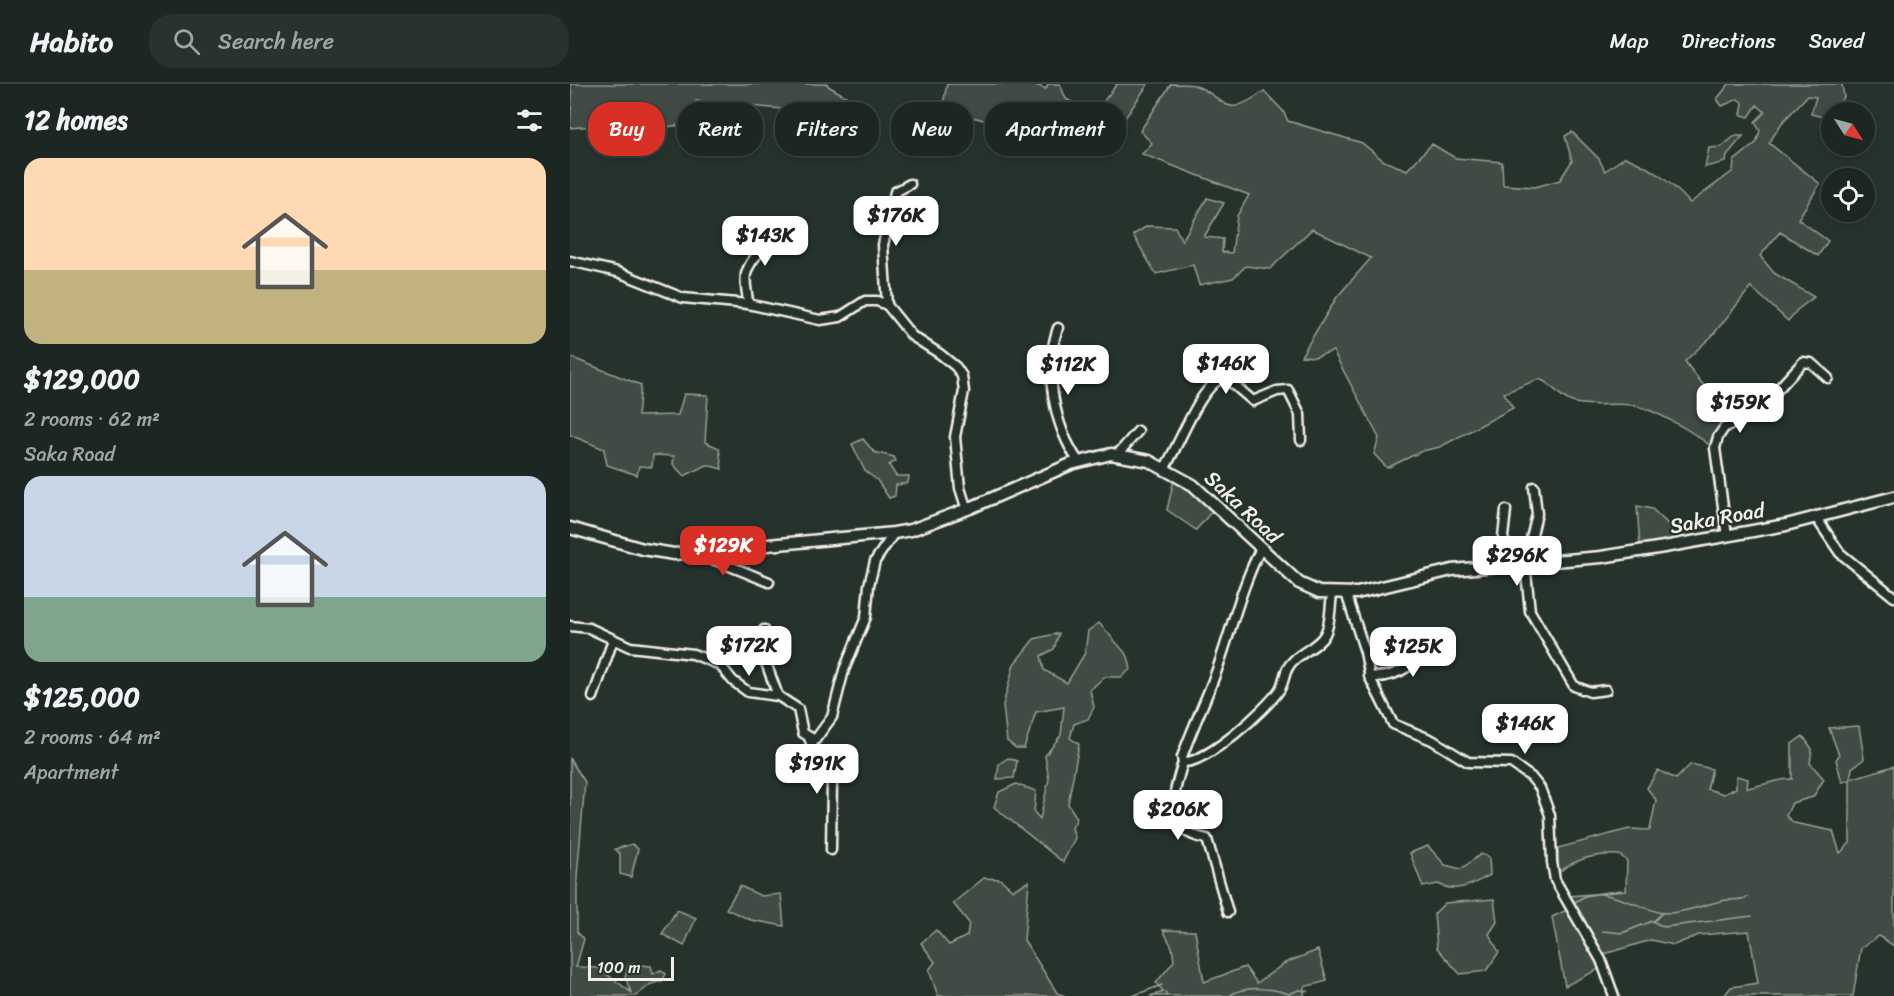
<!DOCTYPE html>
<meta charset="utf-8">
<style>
:root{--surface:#1c2622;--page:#29322f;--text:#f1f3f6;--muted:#a0a5a5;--line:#3a4340;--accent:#d93025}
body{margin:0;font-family:Sriracha,sans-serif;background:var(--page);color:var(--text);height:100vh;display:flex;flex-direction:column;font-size:22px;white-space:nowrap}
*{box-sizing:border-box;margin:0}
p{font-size:20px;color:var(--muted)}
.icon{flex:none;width:33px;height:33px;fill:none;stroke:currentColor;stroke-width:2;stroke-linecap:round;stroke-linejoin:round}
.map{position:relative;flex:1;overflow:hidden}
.sheet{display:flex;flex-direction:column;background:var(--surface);width:570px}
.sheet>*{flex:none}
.top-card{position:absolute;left:18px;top:18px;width:570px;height:54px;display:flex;gap:12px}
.needle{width:39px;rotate:126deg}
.buttons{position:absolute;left:1251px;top:18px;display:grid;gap:12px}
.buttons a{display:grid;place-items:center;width:54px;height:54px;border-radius:50%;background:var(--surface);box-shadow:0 3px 9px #0003,0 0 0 2px var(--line);font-size:30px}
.scale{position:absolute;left:18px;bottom:15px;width:86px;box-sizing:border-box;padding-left:6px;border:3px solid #f4f1e8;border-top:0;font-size:16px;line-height:21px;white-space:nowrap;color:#f4f1e8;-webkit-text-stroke:4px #26332d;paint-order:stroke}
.price{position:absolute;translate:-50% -51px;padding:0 14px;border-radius:12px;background:#fff;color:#222;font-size:20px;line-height:39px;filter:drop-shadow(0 2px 3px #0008)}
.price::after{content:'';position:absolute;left:50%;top:36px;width:18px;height:14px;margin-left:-9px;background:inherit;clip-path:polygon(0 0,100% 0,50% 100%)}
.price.current{background:var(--accent);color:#fff}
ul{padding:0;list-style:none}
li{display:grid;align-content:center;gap:12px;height:318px;padding:0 24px}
li span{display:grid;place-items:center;height:186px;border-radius:18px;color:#555}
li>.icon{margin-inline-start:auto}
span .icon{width:108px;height:108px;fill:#fffc;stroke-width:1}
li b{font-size:26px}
h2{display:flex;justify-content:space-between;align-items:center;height:72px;padding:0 24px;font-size:26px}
.chip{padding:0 21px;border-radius:24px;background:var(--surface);box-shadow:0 3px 9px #0003,0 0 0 2px var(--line);font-size:21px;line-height:54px}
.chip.current{background:var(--accent);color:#fff}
header{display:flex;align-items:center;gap:36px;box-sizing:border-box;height:84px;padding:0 30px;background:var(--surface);border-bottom:2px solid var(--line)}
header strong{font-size:28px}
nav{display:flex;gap:33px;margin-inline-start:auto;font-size:21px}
.search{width:420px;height:54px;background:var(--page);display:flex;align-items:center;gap:15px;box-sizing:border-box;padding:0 21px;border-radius:24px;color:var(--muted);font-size:22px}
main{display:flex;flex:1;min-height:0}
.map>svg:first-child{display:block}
.green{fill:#414b45;stroke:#9a9e96;stroke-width:1.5}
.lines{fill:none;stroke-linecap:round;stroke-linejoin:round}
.stream{stroke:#9fa39b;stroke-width:1.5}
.minor-casing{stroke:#f4f1e8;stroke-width:13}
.major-casing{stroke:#f4f1e8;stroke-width:15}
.minor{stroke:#26332d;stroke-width:8}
.major{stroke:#26332d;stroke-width:10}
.labels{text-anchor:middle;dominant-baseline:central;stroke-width:4.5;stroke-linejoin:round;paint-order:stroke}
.street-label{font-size:21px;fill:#f4f1e8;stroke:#26332d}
</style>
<header>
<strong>Habito</strong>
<div class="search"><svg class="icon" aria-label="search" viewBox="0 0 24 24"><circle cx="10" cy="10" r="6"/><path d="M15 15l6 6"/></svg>Search here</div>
<nav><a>Map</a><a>Directions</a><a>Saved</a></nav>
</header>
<main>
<section class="sheet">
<h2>12 homes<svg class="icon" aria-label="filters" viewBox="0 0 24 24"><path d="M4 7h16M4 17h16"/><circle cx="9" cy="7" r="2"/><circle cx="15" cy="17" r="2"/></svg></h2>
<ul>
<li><span style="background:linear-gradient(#ffd9b3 60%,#c2b280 0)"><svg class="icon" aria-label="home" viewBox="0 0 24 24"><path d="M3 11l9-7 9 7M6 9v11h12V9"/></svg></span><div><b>$129,000</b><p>2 rooms · 62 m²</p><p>Saka Road</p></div></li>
<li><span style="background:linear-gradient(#c9d6e8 65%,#7fa58c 0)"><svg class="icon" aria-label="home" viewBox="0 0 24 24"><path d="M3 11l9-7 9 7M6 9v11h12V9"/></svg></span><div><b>$125,000</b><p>2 rooms · 64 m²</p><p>Apartment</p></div></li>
</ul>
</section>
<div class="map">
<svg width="1324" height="912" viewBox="0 0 1324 912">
<rect width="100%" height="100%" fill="#26332d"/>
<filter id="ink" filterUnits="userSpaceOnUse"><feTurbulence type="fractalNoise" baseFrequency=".0167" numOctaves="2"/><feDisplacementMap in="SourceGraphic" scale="12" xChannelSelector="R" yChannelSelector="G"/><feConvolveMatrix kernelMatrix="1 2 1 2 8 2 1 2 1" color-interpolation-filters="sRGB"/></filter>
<g filter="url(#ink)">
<!-- green -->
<g class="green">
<path d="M 0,0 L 258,0 L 258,2 L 277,13 L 274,37 L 281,56 L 270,66 L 256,56 L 247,58 L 235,41 L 249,33 L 223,26 L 126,17 L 131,38 C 99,42 73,52 50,24 L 34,41 L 0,44 L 2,11 Z"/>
<path d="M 377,0 L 463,0 L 476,5 L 478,0 L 490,0 L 496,15 L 524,30 L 547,0 L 578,0 L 549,43 L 525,47 L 486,34 L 478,58 L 407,34 L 371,31 Z"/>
<path d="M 601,0 C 607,0 618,0 624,1 C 659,14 651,38 694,7 L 713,27 L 718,37 L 792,59 L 814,77 L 837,86 L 862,60 L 885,74 L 932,78 L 933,101 L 965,103 L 990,96 L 1002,77 L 995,52 L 1002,48 L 1029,75 L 1035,87 L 1055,73 C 1082,84 1101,98 1120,119 L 1163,87 L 1164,77 L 1186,59 L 1190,47 L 1185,38 L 1195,28 L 1187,21 L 1179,33 L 1171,31 L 1173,19 L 1168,15 L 1152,22 L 1147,15 L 1159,0 L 1272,0 L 1274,13 L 1256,34 L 1241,30 L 1246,13 L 1237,12 L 1211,40 L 1199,59 L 1250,100 L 1228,135 L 1258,157 L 1248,172 L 1210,148 L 1190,172 L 1204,189 L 1244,213 L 1227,226 L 1218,237 L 1181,203 L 1142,252 L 1115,277 C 1139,314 1163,317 1143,364 C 1126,349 1084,325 1062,321 C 1042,318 1021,324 1002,318 C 988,313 982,299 969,295 L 934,309 L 943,324 L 870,363 L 852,367 L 817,384 L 804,370 L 809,354 L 763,267 L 745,273 L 731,272 L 767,213 L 801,174 L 742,145 L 700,185 L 676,182 L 663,194 L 629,201 L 623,181 L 586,190 L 563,151 L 577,142 L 605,143 L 612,157 L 637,114 L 654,119 L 634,153 L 653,155 L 652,168 L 662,169 L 667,132 L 679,111 L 572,70 L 582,59 L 570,47 Z"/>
<path d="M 1165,52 L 1173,52 L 1157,71 L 1156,78 L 1135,83 L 1139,64 L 1151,63 Z"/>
<path d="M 0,273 L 71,301 L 68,332 L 108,331 L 114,310 L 138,311 L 135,358 L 149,364 L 152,385 L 137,381 L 114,392 L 103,380 L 104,372 L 83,371 L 82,383 L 69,382 L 67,391 L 37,381 L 34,365 L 0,351 Z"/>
<path d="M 293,355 L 304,368 L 324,373 L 326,377 L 319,381 L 326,392 L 339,392 L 338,399 L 326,401 L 325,412 L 319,414 L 307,396 L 295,387 L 282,360 Z"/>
<path d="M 604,395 L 618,403 L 643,426 L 626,446 L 597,426 Z"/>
<path d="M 1067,422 L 1082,425 L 1115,456 L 1070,462 Z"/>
<path d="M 529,539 L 558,572 L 561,585 L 551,593 L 534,593 L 520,606 L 524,623 L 518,635 L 504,640 L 500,654 L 509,660 L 498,720 L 507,734 L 502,744 L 505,754 L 493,778 L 424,723 L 429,708 L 446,700 L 466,707 L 464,728 L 470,735 L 479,695 L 475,672 L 491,651 L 494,623 L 466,628 L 454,664 L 446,664 L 437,657 L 433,621 L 444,580 L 464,555 L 489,549 L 484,565 L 471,572 L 474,586 L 497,599 L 515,569 L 518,547 Z"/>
<path d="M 1289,642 L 1294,675 L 1282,684 L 1280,695 L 1324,682 L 1324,862 L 1309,852 L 1291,864 L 1283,912 L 1154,912 L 1161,903 L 1188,899 L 1179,847 L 1129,851 L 1104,861 L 1081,856 L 1034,870 L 1000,812 L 1056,807 L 1057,777 L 1050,771 C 1026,770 1006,774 988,789 L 988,764 L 1059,745 L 1080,746 L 1086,716 L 1077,704 L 1088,686 L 1106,695 L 1121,680 L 1142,685 L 1137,705 L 1154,710 L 1166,704 L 1166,692 L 1178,695 L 1177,704 C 1191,702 1211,694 1222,695 L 1222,660 L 1233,652 L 1242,665 L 1240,679 L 1254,695 L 1243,713 L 1222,719 L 1216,732 L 1224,739 L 1263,747 L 1270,769 L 1280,759 L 1280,696 L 1272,698 L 1266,676 L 1269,671 L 1259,644 Z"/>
<path d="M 438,674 L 447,677 L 444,694 L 427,695 L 429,680 Z"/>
<path d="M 0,675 L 15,698 L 7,793 L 7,848 L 14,855 L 6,883 L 28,884 L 61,908 L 55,893 L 59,880 L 81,882 L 83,890 L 91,886 L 96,890 L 92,897 L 81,900 L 66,912 L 0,912 Z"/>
<path d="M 62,760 L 68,765 L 61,793 L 50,790 L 50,770 L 45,765 Z"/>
<path d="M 858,762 L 875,781 L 891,785 L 911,770 L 919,773 L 920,791 C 903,800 887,810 868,800 L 853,803 L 840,769 Z"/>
<path d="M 414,794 L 430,795 L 443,806 L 459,797 L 454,856 L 487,909 L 495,912 L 368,912 L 359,886 L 365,878 L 351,859 L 366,846 L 379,861 L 397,852 L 399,839 L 383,819 Z"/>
<path d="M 170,802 L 191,812 L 211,810 L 214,842 L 181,836 L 156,825 Z"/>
<path d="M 924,815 L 927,838 L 919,850 L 929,868 L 916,887 L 890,890 L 867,864 L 864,830 L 875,819 Z"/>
<path d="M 999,825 L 1029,885 L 995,902 L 982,833 Z"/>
<path d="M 107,826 L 126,834 L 114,862 L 92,850 Z"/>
<path d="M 593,846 L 625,847 L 634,898 L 675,883 L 687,899 L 715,879 L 748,866 L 757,897 L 734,903 L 734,912 L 580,912 L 594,908 L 586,899 L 604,877 L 602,863 Z"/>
</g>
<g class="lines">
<!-- stream -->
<g class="stream">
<path d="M 1030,810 C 1048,812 1069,822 1088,828 C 1106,833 1137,819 1156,816 C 1164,815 1169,817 1178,813"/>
<path d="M 1003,819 L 1015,812 L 1051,806"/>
<path d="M 1082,837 L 1094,843 L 1182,832"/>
<path d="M 1032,847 L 1052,849 L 1085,836 L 1092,829"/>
<path d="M 596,908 L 596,912"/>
<path d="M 562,912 L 592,901"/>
<path d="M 659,912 C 674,901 702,904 719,910 L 729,906 L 738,907"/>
</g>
<defs>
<g id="minor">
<path d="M 0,177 L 48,188 L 113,214 L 178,220 L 250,236 L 270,233 L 295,217 L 307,217 L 317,221 L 342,252 L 370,270 L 386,283 L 392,292 L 394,307 L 385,353 L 390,404 L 397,426"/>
<path d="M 178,220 C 178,210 174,200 176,190 C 181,171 203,154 220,147"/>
<path d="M 317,221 L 313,161 L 325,108 L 340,100"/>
<path d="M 488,244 C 473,286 484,343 509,378"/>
<path d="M 547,371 L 568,347"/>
<path d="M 594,385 C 609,363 630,299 655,293 L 683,317 L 707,307 L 718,306 L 730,330 L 731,356"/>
<path d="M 964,403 L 967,430 L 955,479 L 960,527 L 1004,602 L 1020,608 L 1036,606"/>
<path d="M 1245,432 L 1270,469 L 1324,513"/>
<path d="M 1157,452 L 1145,364 L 1148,353 L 1154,344 L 1188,327 L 1233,278 L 1241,279 L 1258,294"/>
<path d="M 690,466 C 671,504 662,543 648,583 C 637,614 623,642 612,673 L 613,678 C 636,680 697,625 710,605 C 716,594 713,587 723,577 C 733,567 749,562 755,550 C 761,539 760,523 762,510"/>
<path d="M 118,471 L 145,476 L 199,498"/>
<path d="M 934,481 L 938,470 L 933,453 L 936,426"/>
<path d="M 776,509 L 795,568 L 800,594 L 823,640 L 862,656 L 898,678 L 941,679 L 961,693 L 970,704 L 980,731 L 982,778 L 985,796 L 1031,876 L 1044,912"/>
<path d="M 0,542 L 19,544 L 60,563 L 123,570 L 150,581 L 163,597 L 178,608 L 208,612"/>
<path d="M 194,546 L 191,565 L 208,612 L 228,625 L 233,649 L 245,656 L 262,633 L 274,586 L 296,533 L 299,501 L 305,477 L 324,449"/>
<path d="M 799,592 C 827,598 854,572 872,554"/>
<path d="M 23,613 L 43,556"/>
<path d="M 239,654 L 253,685 L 262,696 L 261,766"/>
<path d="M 613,678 C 603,711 591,747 637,755 L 658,828"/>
</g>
<path id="major" d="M 0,444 L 73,465 L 104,470 L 324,449 L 341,446 L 400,424 L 501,380 L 541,370 L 579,377 L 623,401 L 729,499 L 749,508 L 787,509 L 882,486 L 1031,473 L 1094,463 L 1216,441 L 1324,413"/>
</defs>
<!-- minor casing -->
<use href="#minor" class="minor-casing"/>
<!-- major casing -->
<use href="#major" class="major-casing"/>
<!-- minor -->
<use href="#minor" class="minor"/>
<!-- major -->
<use href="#major" class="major"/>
</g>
</g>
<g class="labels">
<!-- street labels -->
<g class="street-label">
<text transform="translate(673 423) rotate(43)">Saka Road</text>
<text transform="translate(1147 434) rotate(-10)">Saka Road</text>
</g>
</g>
</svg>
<div class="buttons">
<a><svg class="needle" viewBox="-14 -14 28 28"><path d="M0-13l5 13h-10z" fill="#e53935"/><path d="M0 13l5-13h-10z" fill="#a0a5a5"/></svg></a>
<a><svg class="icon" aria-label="locate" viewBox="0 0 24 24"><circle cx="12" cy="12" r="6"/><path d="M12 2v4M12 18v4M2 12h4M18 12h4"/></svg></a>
</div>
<div class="scale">100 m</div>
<b class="price" style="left:326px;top:163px">$176K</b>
<b class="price" style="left:195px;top:183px">$143K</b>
<b class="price" style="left:656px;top:311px">$146K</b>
<b class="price" style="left:498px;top:312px">$112K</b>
<b class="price" style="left:1170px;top:350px">$159K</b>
<b class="price current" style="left:153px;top:493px">$129K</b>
<b class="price" style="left:947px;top:503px">$296K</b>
<b class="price" style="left:179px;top:593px">$172K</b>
<b class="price" style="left:843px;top:594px">$125K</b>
<b class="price" style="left:955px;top:671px">$146K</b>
<b class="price" style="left:247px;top:711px">$191K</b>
<b class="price" style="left:608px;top:757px">$206K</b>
<div class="top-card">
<a class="chip current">Buy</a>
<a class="chip">Rent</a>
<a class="chip">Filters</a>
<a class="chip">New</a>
<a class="chip">Apartment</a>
</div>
</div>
</main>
